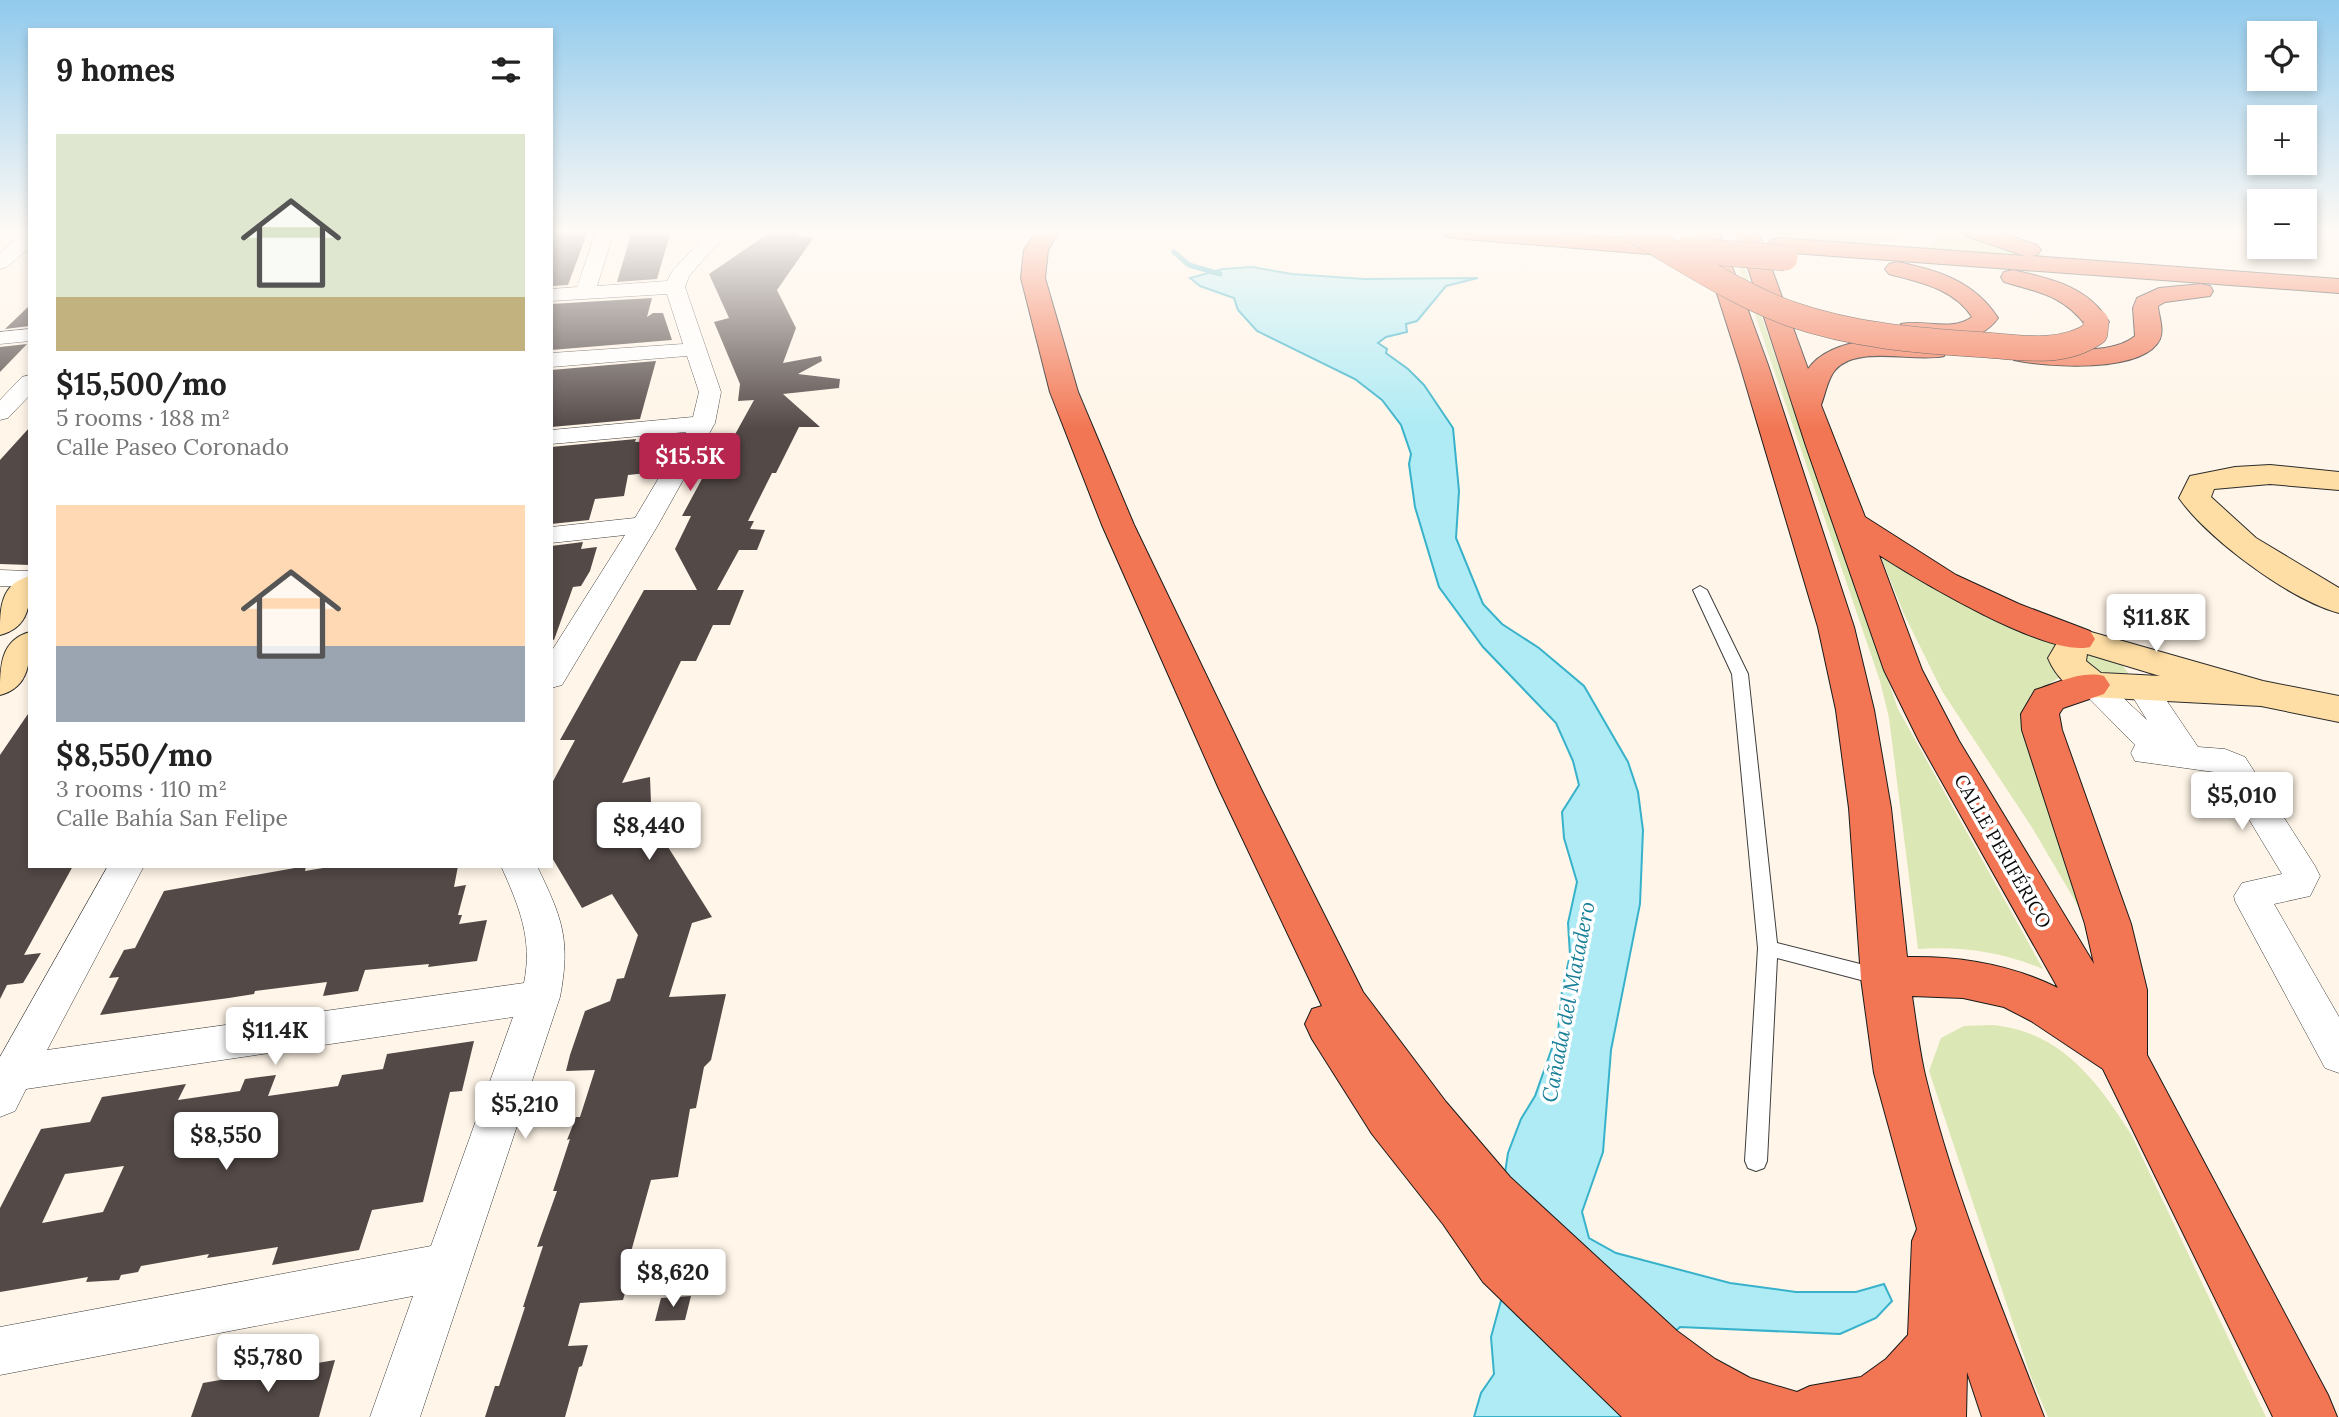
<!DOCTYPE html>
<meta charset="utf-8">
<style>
:root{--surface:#fff;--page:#f6f6f6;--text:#222;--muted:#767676;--accent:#b7264f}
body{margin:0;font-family:Lora,serif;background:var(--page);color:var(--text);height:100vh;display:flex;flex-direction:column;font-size:26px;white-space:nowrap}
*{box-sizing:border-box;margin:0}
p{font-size:23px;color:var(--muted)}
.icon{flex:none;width:38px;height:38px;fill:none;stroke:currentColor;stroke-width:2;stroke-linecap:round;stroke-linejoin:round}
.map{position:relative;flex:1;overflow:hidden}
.sheet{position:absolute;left:28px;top:28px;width:525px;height:840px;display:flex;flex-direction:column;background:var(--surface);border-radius:0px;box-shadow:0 4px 10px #0003}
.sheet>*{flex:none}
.fabs{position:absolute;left:2247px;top:21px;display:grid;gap:14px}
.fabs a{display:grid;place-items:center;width:70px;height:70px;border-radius:0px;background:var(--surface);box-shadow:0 4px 10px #0003;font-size:35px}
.price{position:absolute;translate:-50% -60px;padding:0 16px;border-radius:7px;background:#fff;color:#222;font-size:23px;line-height:46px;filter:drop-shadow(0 2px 4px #0008)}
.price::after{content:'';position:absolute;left:50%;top:42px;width:21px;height:16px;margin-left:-10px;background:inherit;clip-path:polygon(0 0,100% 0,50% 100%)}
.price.current{background:var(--accent);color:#fff}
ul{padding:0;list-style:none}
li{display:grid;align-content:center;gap:14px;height:371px;padding:0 28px}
li span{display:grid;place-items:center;height:217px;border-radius:0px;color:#555}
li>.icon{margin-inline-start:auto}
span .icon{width:126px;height:126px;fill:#fffc;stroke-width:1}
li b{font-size:30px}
h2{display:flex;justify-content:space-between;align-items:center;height:84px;padding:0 28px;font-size:30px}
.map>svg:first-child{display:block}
.green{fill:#dbe7b4}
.water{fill:#aeebf5;stroke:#37b2ca;stroke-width:2}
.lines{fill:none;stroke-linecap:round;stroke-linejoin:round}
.stream{stroke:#37b2ca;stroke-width:5}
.building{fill:#534947;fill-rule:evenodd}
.lane-casing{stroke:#3d3d3d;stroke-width:2}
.street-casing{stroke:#3d3d3d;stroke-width:1}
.secondary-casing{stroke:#2c2c2c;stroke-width:2}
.highway-casing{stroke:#1b1b1b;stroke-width:2}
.lane{fill:#fff;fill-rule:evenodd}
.street{fill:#fff;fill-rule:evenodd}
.secondary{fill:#fedea4;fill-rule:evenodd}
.highway{fill:#f27653;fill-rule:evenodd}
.highway-bridge-casing{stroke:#1b1b1b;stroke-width:26;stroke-linecap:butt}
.highway-bridge{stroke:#f27653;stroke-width:25}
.labels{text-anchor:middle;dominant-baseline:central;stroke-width:7;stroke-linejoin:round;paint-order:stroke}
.street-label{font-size:19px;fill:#0a0a0a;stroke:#fff}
.water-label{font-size:21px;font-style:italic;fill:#177f98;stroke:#fff}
</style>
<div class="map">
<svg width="2339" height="1417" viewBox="0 0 2339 1417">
<rect width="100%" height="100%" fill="#fff5e8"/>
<!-- green -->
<g class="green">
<path d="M 1770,231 L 1911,231 C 1884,255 1806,238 1772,235 Z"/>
<path d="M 1946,231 L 1976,231 L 2028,251 L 2070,263 L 1908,251 L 1931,245 Z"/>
<path d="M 1736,259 L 1742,260 L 1898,709 L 2043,969 C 2002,952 1962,946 1918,949 L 1889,718 L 1880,681 Z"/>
<path d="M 1879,552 L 2065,642 L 2062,676 L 2030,695 L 2028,711 L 2081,911 L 2033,829 L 1942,691 L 1904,614 Z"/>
<path d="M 2084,652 L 2120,662 L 2128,673 L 2127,677 L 2086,675 Z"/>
<path d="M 1992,1025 C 2061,1031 2098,1082 2132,1136 L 2266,1417 L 2048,1417 L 2031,1377 L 1929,1071 L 1941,1038 L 1964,1026 Z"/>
</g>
<!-- water -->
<path class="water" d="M 1252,267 L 1292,274 L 1364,279 L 1478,278 L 1446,286 L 1417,321 L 1406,324 L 1407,332 L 1386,337 L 1378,343 L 1387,349 L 1386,353 L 1408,369 L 1424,385 L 1453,428 L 1459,491 L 1456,538 L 1483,604 L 1502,624 L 1539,648 L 1584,686 L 1628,762 L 1638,792 L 1643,830 L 1640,904 L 1611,1050 L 1603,1152 L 1582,1212 L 1589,1238 L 1616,1253 L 1730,1283 L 1796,1292 L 1856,1292 L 1884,1284 L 1892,1301 L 1876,1318 L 1840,1334 L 1680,1327 L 1668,1338 L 1658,1417 L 1474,1417 L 1481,1393 L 1494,1374 L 1491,1337 L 1503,1293 L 1504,1179 L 1508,1153 L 1521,1119 L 1535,1096 L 1558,1031 L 1562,991 L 1570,955 L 1568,923 L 1577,882 L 1564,838 L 1562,812 L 1579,785 L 1573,761 L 1556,723 L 1483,647 L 1439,587 L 1415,507 L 1409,464 L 1411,454 L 1401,425 L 1382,400 L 1355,379 L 1257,331 L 1238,310 L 1234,298 L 1200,286 L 1190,278 L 1223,269 Z"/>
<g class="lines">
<!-- stream -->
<path class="stream" d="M 1174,252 L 1189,265 L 1220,274"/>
</g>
<!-- building -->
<g class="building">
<path d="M 551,231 L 588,231 L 568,285 L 551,286 Z"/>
<path d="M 632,231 L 671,231 L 657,279 L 617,282 Z"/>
<path d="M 772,231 L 801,231 L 797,236 L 814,237 L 777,290 L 796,328 L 783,363 L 821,356 L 822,361 L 798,374 L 840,379 L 839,388 L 783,394 L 820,427 L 799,427 L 776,473 L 772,473 L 748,521 L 754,521 L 750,529 L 765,530 L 757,550 L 739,550 L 717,590 L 744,590 L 730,625 L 713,625 L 696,661 L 681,661 L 622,783 L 650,777 L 651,803 L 663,818 L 651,824 L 663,839 L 712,917 L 692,923 L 669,997 L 726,994 L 711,1060 L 704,1067 L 696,1108 L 690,1109 L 678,1177 L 651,1180 L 624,1277 L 630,1276 L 623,1300 L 580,1303 L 568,1346 L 588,1345 L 582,1366 L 579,1367 L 565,1417 L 485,1417 L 495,1386 L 499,1386 L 525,1307 L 523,1307 L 543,1246 L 537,1247 L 557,1191 L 553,1191 L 570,1139 L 567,1140 L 576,1117 L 580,1117 L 595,1070 L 566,1071 L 570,1055 L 585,1011 L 610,1001 L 617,979 L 624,978 L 638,935 L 612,894 L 582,908 L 551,856 L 551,785 L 575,740 L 560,740 L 644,590 L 697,590 L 675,549 L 691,516 L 682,516 L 718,449 L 727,449 L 754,400 L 738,401 L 740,384 L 714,322 L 729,318 L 709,274 Z"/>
<path d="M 652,298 L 647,317 L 653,313 L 663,313 L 672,340 L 551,350 L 551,304 Z"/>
<path d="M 30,305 L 30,326 L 5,329 Z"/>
<path d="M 27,344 L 0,372 L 0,347 Z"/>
<path d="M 656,361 L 640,419 L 551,427 L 551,370 Z"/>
<path d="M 30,427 L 30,565 L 0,564 L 0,460 Z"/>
<path d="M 636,439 L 635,442 L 654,441 L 647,473 L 628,475 L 624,496 L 595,499 L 589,520 L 551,524 L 551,447 Z"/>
<path d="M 583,542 L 581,549 L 597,547 L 590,571 L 581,586 L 573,587 L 554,640 L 551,639 L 551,546 Z"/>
<path d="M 30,711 L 30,866 L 73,866 L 24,955 L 41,953 L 23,983 L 7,985 L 0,999 L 0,755 Z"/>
<path d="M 306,866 L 305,871 L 335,866 L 458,866 L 454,887 L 466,885 L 458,915 L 462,915 L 459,924 L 487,920 L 477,961 L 428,967 L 429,964 L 365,970 L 358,991 L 323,996 L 327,982 L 255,991 L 254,994 L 229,998 L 100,1015 L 119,977 L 109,978 L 124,950 L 135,948 L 164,891 Z"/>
<path d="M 474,1041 L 462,1091 L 450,1092 L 423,1202 L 372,1210 L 359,1250 L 272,1265 L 278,1247 L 207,1258 L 209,1254 L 141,1266 L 138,1272 L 121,1275 L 119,1280 L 86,1282 L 88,1277 L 0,1292 L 0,1208 L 41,1129 L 90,1122 L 102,1097 L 186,1084 L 178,1100 L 240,1091 L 245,1079 L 276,1075 L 268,1096 L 338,1086 L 342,1075 L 383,1069 L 387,1054 ZM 124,1166 L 103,1212 L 42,1223 L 65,1174 Z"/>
<path d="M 691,1296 L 685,1320 L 655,1321 L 661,1298 Z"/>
<path d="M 335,1360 L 319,1417 L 191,1417 L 203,1383 Z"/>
</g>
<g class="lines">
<defs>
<path id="lane" d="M 1700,586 L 1707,590 L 1748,674 L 1777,943 L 1880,969 L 1887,971 L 1890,977 L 1887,983 L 1880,985 L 1777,958 L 1767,1161 L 1764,1168 L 1756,1171 L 1748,1168 L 1745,1161 L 1758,948 L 1732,674 L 1693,590 Z"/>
<g id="street">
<path d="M 30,231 L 30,247 L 7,267 L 0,269 L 0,253 L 23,233 Z"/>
<path d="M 596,231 L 614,231 L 597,286 L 667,281 L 673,270 L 710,231 L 729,231 L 689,276 L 685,287 L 721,392 L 715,423 L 658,525 L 562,685 L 551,688 L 551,652 L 625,535 L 551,543 L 551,527 L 635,518 L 686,432 L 551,444 L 551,430 L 693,417 L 699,392 L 687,356 L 551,367 L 551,353 L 683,344 L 667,294 L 551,301 L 551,289 L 577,287 Z"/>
<path d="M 30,329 L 30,341 L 0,344 L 0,332 Z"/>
<path d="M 30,375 L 30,395 L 8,418 L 0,420 L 0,400 L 22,377 Z"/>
<path d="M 0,570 L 30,571 L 30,587 L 0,586 Z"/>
<path d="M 2091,675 L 2102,678 L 2147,720 L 2126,686 L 2130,679 L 2141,676 L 2152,679 L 2198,747 L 2225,749 L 2245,757 L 2315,866 L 2320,876 L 2310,896 L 2274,904 L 2339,1017 L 2339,1073 L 2325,1068 L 2235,901 L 2234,896 L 2242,883 L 2282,874 L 2221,773 L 2135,761 L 2131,753 L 2135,745 L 2076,685 L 2080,678 Z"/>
<path d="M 108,866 L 144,866 L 47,1050 L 524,983 C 533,939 519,906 501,866 L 537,866 C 562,918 571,939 560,997 L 420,1417 L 370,1417 L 413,1296 L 0,1375 L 0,1327 L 431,1246 L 513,1017 L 26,1089 L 15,1111 L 0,1117 L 0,1057 Z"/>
</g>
<g id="secondary">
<path d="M 2270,465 L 2339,472 L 2339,490 L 2270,484 L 2214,489 L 2211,497 L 2256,538 L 2339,588 L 2339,613 C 2290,600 2208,539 2179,498 L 2190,476 L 2235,467 Z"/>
<path d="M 30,576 C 30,602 31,627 0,635 C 0,608 0,584 30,576 Z"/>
<path d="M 2077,628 L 2263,681 L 2339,696 L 2339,722 L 2261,706 L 2091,697 C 2071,692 2056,677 2048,658 L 2064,631 ZM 2087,654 L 2160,676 L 2101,673 L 2086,661 Z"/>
<path d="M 30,632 C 30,659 31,687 0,695 C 0,667 0,640 30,632 Z"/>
</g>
<g id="highway">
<path d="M 1037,231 L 1059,231 L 1048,250 L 1045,278 L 1078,392 L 1134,525 L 1261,789 L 1363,992 L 1446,1102 L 1510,1177 L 1677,1331 L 1715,1359 L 1750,1378 L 1797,1392 L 1810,1386 L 1861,1377 L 1886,1359 L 1908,1335 L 1912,1241 L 1917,1229 L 1874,1073 L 1861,978 L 1849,808 L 1836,710 L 1818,627 L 1740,365 L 1697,231 L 1719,231 L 1768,365 L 1854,627 L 1874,710 L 1891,808 L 1907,957 C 1959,956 2010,964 2058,988 L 1919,741 L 1884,670 L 1806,446 L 1736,231 L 1758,231 L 1808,369 C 1832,334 1907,335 1944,344 L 1948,350 L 1944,356 C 1914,363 1853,343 1833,373 C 1827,382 1825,395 1821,405 L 1865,517 L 1956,575 L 2019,604 L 2090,631 L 2095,639 L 2090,647 C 2048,658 1918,580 1879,555 L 1922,670 L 1959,741 L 2094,964 L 2085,924 L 2022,730 L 2021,714 L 2035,690 C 2058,683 2081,670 2104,676 L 2110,685 L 2104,694 L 2063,708 L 2059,714 L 2062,730 L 2131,924 L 2147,990 L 2147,1055 L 2328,1395 L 2337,1417 L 2273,1417 L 2103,1069 L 2031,1021 L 2004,1007 L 1963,998 L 1912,996 C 1916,1022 1919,1049 1925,1075 C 1953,1192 2001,1305 2044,1417 L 1982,1417 L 1967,1372 L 1966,1417 L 1622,1417 L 1483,1282 L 1443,1224 L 1372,1134 L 1312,1039 L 1305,1024 L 1312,1009 L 1322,1006 L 1219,789 L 1102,525 L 1050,392 L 1021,278 L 1024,250 Z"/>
<path d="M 1441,231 L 1536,231 L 1685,243 L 1693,245 L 1697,250 L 1693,255 L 1685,257 L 1452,238 L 1444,236 Z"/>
<path d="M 1963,231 L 1996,231 L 2037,245 L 2041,250 L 2037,255 L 2031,256 L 2339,279 L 2339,293 L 1779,252 L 1771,250 L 1767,245 L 1771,240 L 1779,238 L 2025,256 L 1966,236 Z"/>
<path d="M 1897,262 C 1938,270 1974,281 1998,318 C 1978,347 1931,343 1901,336 L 1897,330 L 1901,324 C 1924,319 1951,332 1972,317 C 1954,288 1918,282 1889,274 L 1885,269 L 1889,264 Z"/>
<path d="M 2013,270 C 2051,279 2088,286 2109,322 L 2105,327 L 2096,330 L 2087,327 C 2065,296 2039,292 2004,282 L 2001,277 L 2004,272 Z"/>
<path d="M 2201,284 L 2210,286 L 2213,291 L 2210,296 L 2165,302 L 2158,306 C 2159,317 2164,329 2160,339 C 2144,374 2045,367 2014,360 L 2010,354 L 2014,348 L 2023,346 C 2054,348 2110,357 2135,336 L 2133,308 L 2137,298 L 2159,288 Z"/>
</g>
</defs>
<!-- lane casing -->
<use href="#lane" class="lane-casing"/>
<!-- street casing -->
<use href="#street" class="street-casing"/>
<!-- secondary casing -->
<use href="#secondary" class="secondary-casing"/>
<!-- highway casing -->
<use href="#highway" class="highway-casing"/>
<!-- lane -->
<use href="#lane" class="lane"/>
<!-- street -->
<use href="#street" class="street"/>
<!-- secondary -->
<use href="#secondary" class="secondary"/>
<!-- highway -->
<use href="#highway" class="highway"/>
<defs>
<g id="highway-bridge">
<path d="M 1635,231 C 1686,260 1736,294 1791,314 C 1854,336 1920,341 1986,345 C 2023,348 2063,355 2095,333 L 2096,322"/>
<path d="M 1685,250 L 1785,258"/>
</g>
</defs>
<!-- highway-bridge casing -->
<use href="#highway-bridge" class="highway-bridge-casing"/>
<!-- highway-bridge -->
<use href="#highway-bridge" class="highway-bridge"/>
</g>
<!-- sky -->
<linearGradient id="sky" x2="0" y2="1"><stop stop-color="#91caed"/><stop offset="0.54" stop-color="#fffaf5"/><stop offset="1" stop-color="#fffaf5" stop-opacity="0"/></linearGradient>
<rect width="2339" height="429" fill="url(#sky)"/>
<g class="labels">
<!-- street labels -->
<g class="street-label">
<text transform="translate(2003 851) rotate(60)">CALLE PERIFÉRICO</text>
</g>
<!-- water labels -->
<g class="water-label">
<text transform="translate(1568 1002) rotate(-79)">Cañada del Matadero</text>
</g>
</g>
</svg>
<div class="fabs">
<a><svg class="icon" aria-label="locate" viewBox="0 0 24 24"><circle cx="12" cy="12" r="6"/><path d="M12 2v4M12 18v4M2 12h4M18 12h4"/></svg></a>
<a>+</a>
<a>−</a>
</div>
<b class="price current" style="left:690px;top:493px">$15.5K</b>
<b class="price" style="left:2156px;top:654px">$11.8K</b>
<b class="price" style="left:2242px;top:832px">$5,010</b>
<b class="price" style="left:649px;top:862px">$8,440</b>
<b class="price" style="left:275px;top:1067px">$11.4K</b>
<b class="price" style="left:525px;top:1141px">$5,210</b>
<b class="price" style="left:226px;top:1172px">$8,550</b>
<b class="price" style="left:673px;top:1309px">$8,620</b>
<b class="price" style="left:268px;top:1394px">$5,780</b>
<section class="sheet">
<h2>9 homes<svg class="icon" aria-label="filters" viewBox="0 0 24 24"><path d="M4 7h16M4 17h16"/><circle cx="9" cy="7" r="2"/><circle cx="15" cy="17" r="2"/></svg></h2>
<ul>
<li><span style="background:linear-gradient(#dfe7d0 75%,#c2b280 0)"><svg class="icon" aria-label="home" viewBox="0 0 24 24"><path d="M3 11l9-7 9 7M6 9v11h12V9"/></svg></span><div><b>$15,500/mo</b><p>5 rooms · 188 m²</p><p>Calle Paseo Coronado</p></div></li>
<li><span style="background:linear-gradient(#ffd9b3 65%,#9aa5b1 0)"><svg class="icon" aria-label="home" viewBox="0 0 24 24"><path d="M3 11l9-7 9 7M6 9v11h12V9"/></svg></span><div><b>$8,550/mo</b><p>3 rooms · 110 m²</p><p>Calle Bahía San Felipe</p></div></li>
</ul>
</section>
</div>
